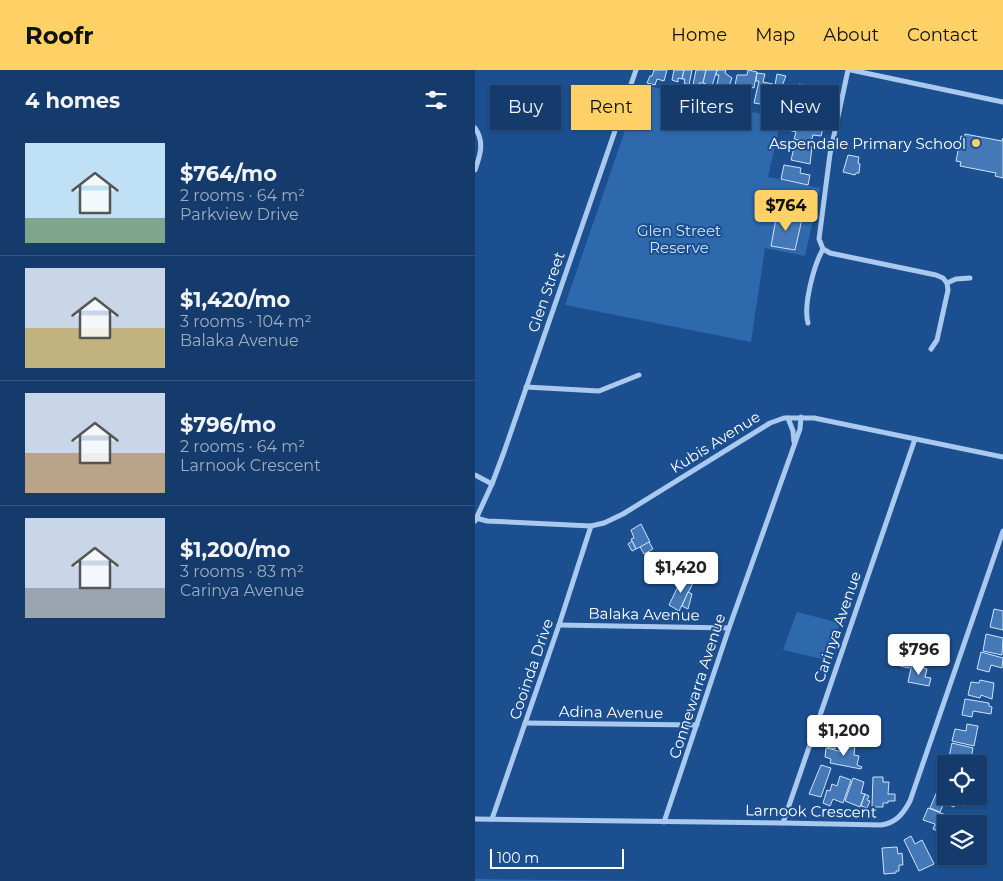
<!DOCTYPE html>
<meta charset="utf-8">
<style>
:root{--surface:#143b6b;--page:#214673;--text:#f1f3f6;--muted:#9dadc1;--line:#33557e;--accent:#ffd166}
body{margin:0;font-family:Montserrat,sans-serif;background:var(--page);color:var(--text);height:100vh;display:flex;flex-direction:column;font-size:19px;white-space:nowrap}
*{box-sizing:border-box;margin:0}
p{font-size:16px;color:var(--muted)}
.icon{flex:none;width:28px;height:28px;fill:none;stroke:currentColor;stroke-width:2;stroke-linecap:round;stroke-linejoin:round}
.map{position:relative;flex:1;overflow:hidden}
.sheet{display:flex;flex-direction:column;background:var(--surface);width:475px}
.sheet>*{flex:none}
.guide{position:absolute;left:15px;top:15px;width:438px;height:45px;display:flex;gap:10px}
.controls{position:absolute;left:462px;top:685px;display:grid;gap:10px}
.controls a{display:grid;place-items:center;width:50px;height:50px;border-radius:0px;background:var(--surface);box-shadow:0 1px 4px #0004,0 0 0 1px var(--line);font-size:25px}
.scale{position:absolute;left:15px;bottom:12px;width:134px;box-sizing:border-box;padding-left:5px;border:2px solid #fff;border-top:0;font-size:14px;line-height:18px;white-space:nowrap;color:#fff;-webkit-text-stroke:4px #1b4f8f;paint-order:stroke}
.price{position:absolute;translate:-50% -42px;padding:0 11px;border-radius:5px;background:#fff;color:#222;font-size:16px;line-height:32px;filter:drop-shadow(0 1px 2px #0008)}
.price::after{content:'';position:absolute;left:50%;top:30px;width:15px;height:11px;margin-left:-8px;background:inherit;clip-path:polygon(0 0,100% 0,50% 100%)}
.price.active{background:var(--accent);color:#111}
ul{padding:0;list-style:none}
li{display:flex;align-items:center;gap:15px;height:125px;padding:0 25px}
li+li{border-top:1px solid var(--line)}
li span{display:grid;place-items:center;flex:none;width:140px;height:100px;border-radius:0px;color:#555}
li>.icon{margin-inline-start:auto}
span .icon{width:60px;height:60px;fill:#fffc;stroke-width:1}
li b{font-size:21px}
h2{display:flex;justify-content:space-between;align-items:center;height:60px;padding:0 25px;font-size:21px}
.tag{padding:0 18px;border-radius:0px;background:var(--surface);box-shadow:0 1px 4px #0004,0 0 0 1px var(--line);font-size:18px;line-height:45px}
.tag.active{background:var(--accent);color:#111}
header{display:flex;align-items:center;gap:30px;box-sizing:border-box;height:70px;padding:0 25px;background:var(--accent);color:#111}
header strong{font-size:24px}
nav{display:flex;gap:28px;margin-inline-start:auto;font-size:18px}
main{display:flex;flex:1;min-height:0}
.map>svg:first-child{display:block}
.green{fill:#2e69ad}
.building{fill:#4478b7;stroke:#cfe3fa}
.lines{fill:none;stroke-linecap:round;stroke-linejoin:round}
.street{stroke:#a9c9ee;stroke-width:5}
.poi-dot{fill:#ffd166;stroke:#1b4f8f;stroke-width:2}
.labels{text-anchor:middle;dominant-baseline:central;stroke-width:4;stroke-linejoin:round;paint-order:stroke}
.poi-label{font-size:15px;fill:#fff;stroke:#1b4f8f;text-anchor:end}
.park-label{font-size:15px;fill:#cfe3fa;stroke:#1b4f8f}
.street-label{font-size:15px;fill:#fff;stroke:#1b4f8f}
</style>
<header>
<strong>Roofr</strong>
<nav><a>Home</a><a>Map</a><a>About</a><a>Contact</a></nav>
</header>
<main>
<section class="sheet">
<h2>4 homes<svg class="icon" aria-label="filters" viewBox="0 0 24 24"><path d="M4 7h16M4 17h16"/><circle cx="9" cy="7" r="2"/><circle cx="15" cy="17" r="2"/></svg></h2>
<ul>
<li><span style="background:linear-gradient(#bfe0f5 75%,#7fa58c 0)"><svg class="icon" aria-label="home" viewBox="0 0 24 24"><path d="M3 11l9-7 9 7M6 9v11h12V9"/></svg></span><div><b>$764/mo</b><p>2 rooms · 64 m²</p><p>Parkview Drive</p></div></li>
<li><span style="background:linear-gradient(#c9d6e8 60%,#c2b280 0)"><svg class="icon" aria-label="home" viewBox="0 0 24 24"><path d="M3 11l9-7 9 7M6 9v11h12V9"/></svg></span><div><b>$1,420/mo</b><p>3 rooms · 104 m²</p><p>Balaka Avenue</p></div></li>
<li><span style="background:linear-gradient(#c9d6e8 60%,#b9a48a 0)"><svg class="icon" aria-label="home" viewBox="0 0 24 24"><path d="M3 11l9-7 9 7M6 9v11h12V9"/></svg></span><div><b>$796/mo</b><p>2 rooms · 64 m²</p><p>Larnook Crescent</p></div></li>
<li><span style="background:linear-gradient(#c9d6e8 70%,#9aa5b1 0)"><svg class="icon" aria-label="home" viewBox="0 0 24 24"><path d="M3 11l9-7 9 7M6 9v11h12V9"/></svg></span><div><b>$1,200/mo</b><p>3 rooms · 83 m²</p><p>Carinya Avenue</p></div></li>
</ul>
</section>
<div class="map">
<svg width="528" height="811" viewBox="0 0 528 811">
<rect width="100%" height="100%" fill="#1b4f8f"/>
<!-- green -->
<g class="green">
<path d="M 166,14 L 306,49 L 293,107 L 345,118 L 330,186 L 290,178 L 276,272 L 90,235 Z"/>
<path d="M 322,542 L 365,553 L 352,590 L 308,580 Z"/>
<path d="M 0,809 L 175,811 L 193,811 L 0,811 Z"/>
</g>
<!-- building -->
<g class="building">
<path d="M 179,0 L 192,0 L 189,11 L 182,9 L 180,15 L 172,13 L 175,6 L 177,6 Z"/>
<path d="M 199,0 L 209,0 L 207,9 L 203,8 L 203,12 L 197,10 Z"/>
<path d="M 209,0 L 217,0 L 214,15 L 209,13 L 210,9 L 207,9 Z"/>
<path d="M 221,0 L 231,0 L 228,13 L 224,13 L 224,16 L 218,15 Z"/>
<path d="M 231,0 L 242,0 L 236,19 L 231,18 L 231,14 L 228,13 Z"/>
<path d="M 242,0 L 251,0 L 250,3 L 257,8 L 253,19 L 255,21 L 252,23 L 250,31 L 239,28 L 244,5 L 241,5 Z"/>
<path d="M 273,0 L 282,2 L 279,18 L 275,17 L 273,29 L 266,28 L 265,32 L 257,31 L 262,5 L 272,5 Z"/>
<path d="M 282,3 L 290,4 L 288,12 L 298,14 L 296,25 L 287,24 L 286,28 L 292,29 L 291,35 L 279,33 L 284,11 L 281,11 Z"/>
<path d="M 302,4 L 311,6 L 307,16 L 313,17 L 309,36 L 312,37 L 310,46 L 295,43 Z"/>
<path d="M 324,14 L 335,16 L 333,25 L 337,26 L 339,29 L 338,33 L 353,36 L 349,51 L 339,48 L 339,51 L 317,44 Z"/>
<path d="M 315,53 L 339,58 L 339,56 L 348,58 L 346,66 L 338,65 L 336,73 L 319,69 L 321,62 L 313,60 Z"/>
<path d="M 490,64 L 527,71 L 528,68 L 528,108 L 520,106 L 521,103 L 485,96 L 486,92 L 481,91 L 486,66 L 490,67 Z"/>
<path d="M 320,74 L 337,77 L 335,94 L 316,90 Z"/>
<path d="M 373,85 L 384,87 L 383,93 L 385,94 L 384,103 L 381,103 L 380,105 L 368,102 Z"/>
<path d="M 309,95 L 326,98 L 325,103 L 335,105 L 333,115 L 306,109 Z"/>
<path d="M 302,143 L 327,149 L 320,180 L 296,176 Z"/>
<path d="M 166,454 L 175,472 L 161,479 L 156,469 L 159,468 L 156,460 Z"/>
<path d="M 157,471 L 161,479 L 157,481 L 153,474 Z"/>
<path d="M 174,472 L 178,479 L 169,484 L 165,477 Z"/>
<path d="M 216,485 L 221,486 L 218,496 L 210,493 L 213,486 L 215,487 Z"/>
<path d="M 207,508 L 218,513 L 204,541 L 194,535 Z"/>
<path d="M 213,522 L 217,524 L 213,539 L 207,536 Z"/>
<path d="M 519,539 L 528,541 L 528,560 L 515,557 Z"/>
<path d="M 511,564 L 528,568 L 527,585 L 508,581 Z"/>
<path d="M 506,582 L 528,588 L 527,598 L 516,595 L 514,602 L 502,599 Z"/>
<path d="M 427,588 L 435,590 L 434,598 L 425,596 Z"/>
<path d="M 437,594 L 452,599 L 450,607 L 456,608 L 454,616 L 433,612 Z"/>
<path d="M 505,610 L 519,613 L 517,629 L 506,625 L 505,628 L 493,625 L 496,612 L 504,613 Z"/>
<path d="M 490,629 L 514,633 L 514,636 L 517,637 L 516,644 L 498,641 L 497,647 L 487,645 Z"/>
<path d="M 492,654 L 503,656 L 499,676 L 477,671 L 480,659 L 491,661 Z"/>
<path d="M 354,669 L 362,671 L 360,679 L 352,677 Z"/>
<path d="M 370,673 L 380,675 L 379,685 L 384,686 L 382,695 L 387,697 L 386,699 L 355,693 L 356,689 L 350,687 L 351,678 L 368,682 Z"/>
<path d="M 477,673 L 498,678 L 496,689 L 481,686 L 480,692 L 473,691 Z"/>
<path d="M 346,695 L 356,698 L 346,727 L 334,724 Z"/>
<path d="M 469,697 L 471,697 L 471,718 L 465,717 Z"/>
<path d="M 365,706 L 376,710 L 368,733 L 358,729 L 355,736 L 348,733 L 352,720 L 355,721 L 357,714 L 362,716 Z"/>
<path d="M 398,707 L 408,707 L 408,712 L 414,712 L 413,724 L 420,724 L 420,731 L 413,731 L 413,733 L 408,733 L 408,737 L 397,737 Z"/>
<path d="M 378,708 L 389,712 L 386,723 L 390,724 L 385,737 L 370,731 Z"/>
<path d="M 463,719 L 471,722 L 471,726 L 494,726 L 490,736 L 481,732 L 479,737 L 469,733 L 465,742 L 455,738 Z"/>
<path d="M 390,724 L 394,726 L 392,730 L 395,731 L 392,738 L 386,736 Z"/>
<path d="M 453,738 L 476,747 L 473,754 L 471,754 L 469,764 L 458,759 L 460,754 L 448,750 Z"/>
<path d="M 436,766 L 440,774 L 447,770 L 459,794 L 444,801 L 429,770 Z"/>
<path d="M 422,777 L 423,784 L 427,783 L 428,795 L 424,795 L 424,801 L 421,801 L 421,803 L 409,804 L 407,778 Z"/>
</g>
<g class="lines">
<!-- street -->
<g class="street">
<path d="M 373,0 L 355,84 L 344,169 L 348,179 L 355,183 L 461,205 L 468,208 L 472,213 L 481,209 L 495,208"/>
<path d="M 376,0 L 528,32"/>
<path d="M 0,58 C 10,72 5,86 0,100"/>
<path d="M 333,253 C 328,235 339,195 348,179"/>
<path d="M 456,279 L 462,270 L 473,220 L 472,213"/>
<path d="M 51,317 L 124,321 L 164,305"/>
<path d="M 313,348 L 318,361 L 319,372"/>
<path d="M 0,405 L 17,414"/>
<path d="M 1,448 L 12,451 L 116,456 L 129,453 L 148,444 L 295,353 L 309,348 L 339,348 L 528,387"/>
<path d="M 0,451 L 17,414 L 29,382 L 161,0"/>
<path d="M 84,555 L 254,558"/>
<path d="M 50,653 L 222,655"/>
<path d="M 0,749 L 308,753 L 406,755 C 421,753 428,744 435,731 L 528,461"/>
<path d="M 17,749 L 84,555 L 116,456"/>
<path d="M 189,752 L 254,558 L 325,359 L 326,347"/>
<path d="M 308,753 L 440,369"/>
</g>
</g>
<!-- markers -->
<circle class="poi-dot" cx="501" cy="73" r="5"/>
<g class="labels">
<!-- poi labels -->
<g class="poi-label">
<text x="491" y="73">Aspendale Primary School</text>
</g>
<!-- park labels -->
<g class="park-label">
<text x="204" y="160">Glen Street<tspan x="204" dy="17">Reserve</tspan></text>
</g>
<!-- street labels -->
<g class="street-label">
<text transform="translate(71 222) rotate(-71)">Glen Street</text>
<text transform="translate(240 372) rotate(-32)">Kubis Avenue</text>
<text transform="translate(169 544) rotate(1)">Balaka Avenue</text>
<text transform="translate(362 557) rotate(-71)">Carinya Avenue</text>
<text transform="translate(56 599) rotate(-71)">Cooinda Drive</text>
<text transform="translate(222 616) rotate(-72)">Connewarra Avenue</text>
<text transform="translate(136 642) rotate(1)">Adina Avenue</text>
<text transform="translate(336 741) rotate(1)">Larnook Crescent</text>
</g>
</g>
</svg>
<div class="controls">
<a><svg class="icon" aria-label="locate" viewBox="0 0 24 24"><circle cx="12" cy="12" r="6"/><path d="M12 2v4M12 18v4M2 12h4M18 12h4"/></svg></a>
<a><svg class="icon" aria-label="layers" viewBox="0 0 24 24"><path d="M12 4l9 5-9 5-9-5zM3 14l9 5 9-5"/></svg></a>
</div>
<div class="scale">100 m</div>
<b class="price active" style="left:311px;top:162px">$764</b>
<b class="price" style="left:206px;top:524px">$1,420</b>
<b class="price" style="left:444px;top:606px">$796</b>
<b class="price" style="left:369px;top:687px">$1,200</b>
<div class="guide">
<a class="tag">Buy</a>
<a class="tag active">Rent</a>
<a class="tag">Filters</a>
<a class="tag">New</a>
</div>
</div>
</main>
